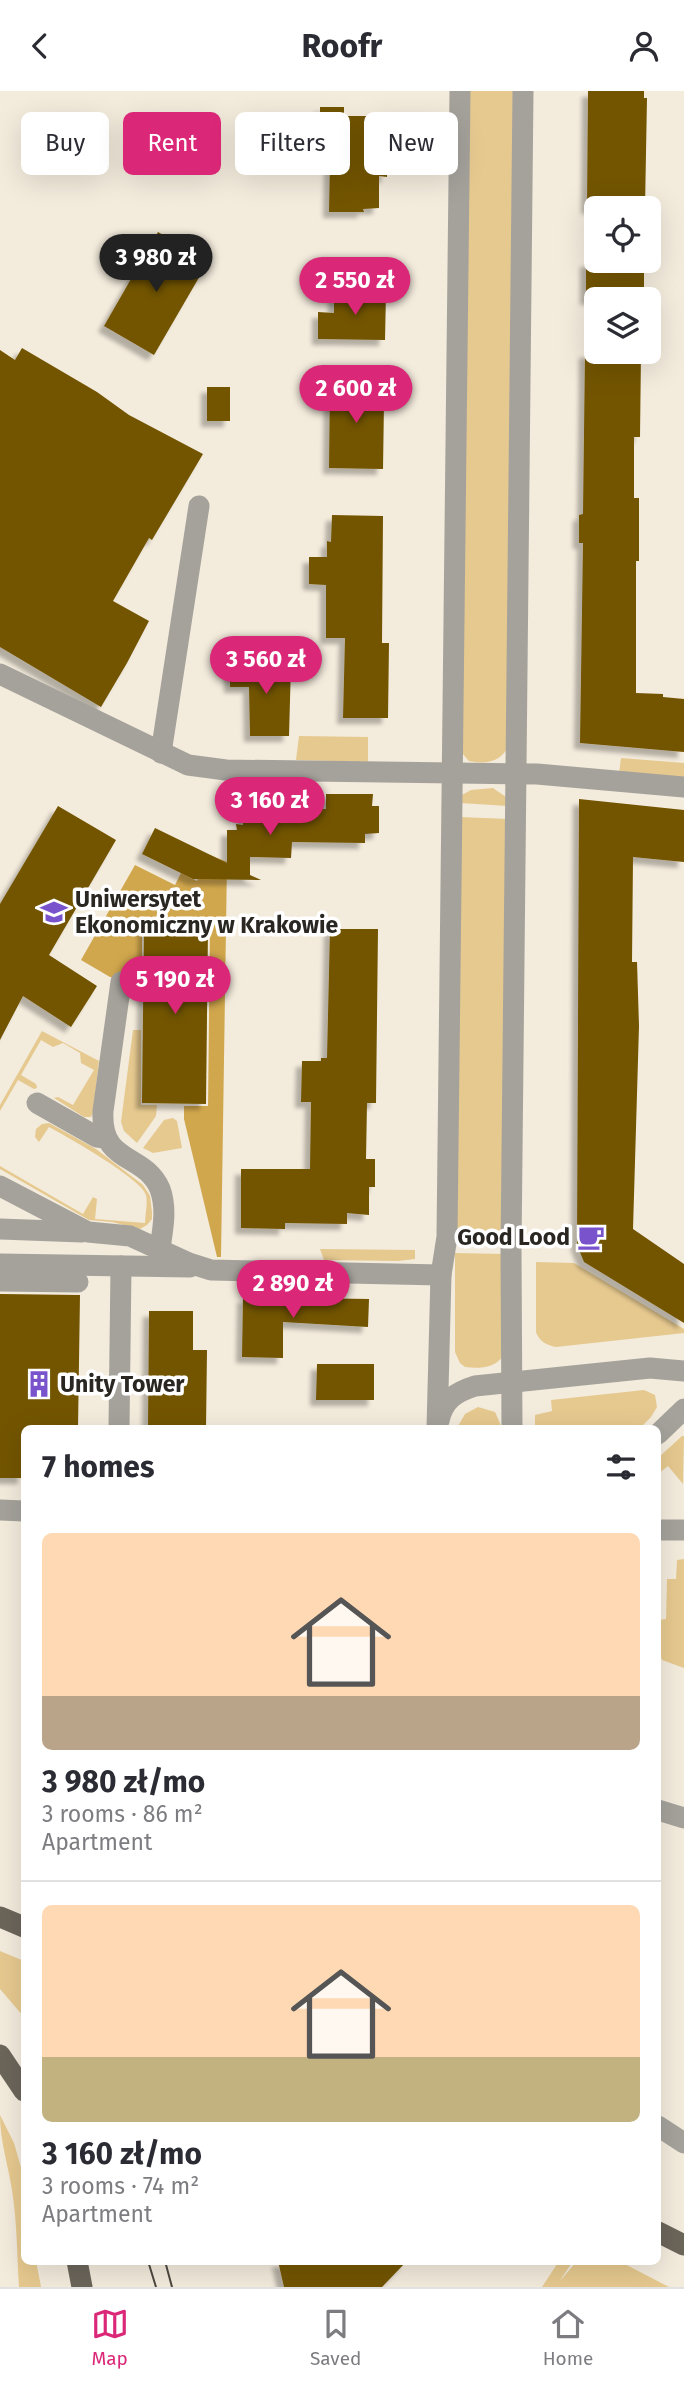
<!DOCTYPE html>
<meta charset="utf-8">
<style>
:root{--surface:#fff;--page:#f2f2f3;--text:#2b2b33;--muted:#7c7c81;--line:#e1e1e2;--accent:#db2777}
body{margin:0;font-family:"Fira Sans",sans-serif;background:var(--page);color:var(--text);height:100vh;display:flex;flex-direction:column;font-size:26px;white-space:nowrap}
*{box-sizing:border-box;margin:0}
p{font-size:23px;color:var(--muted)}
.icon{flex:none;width:38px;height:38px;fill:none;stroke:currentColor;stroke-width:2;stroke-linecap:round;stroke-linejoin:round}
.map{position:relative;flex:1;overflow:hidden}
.drawer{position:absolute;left:21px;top:1334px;width:640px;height:840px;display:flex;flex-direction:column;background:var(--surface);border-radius:10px;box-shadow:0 7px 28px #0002}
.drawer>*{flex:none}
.hud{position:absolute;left:21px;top:21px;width:642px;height:63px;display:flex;gap:14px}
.buttons{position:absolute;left:584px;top:105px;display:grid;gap:14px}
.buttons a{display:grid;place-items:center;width:77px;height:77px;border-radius:10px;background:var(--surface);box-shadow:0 7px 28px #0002;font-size:35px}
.price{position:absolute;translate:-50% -60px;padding:0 16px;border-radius:24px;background:var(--accent);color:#fff;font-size:23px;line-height:46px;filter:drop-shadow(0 2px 4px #0008)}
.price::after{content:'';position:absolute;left:50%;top:42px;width:21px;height:16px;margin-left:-10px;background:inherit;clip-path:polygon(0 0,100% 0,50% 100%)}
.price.selected{background:#222;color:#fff}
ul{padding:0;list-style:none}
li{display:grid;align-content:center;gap:14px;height:371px;padding:0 21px}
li+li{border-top:2px solid var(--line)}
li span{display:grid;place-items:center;height:217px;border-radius:10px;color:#555}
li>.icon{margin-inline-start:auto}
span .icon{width:126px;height:126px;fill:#fffc;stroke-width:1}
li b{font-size:30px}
h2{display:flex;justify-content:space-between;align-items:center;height:84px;padding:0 21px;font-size:30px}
.chip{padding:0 24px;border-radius:10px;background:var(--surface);box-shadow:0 7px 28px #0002;font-size:24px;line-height:63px}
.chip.selected{background:var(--accent);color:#fff}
header{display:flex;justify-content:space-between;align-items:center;height:91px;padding:0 21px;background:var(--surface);font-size:32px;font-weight:700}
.tab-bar{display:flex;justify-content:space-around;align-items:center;height:98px;border-top:2px solid var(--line);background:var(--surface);font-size:19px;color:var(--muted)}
.tab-bar a{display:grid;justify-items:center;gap:4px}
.tab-bar .selected{color:var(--accent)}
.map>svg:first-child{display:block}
.green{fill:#e6c98f}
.forest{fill:#d1a74d}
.building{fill:#735402;filter:url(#shadow)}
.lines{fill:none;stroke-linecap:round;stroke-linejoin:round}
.minor{stroke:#a5a29c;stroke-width:21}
.major{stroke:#6b655a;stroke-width:21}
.tram{stroke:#4d4942;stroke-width:2}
.labels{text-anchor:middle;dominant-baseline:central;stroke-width:7;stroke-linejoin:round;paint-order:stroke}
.poi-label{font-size:23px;font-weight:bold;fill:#2a2722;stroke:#fff;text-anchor:start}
</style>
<header><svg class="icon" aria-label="back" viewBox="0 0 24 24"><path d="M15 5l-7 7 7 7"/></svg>Roofr<svg class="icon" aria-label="person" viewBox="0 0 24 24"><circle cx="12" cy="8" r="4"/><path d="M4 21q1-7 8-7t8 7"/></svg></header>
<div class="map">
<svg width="684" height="2196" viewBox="0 0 684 2196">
<defs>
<filter id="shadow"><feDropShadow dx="-6" dy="6" stdDeviation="2" flood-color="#0004"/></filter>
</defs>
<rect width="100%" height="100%" fill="#f3ebdc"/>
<!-- green -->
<g class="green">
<path d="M 466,0 L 516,0 L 507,658 C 498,672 484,673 469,670 L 461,661 Z"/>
<path d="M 299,645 L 368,646 L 368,671 L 296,669 Z"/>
<path d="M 621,667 L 684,672 L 684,689 L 619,683 Z"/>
<path d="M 493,697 L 506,706 L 508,715 L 460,712 L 462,704 L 471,699 Z"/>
<path d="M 460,726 L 508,728 L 504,1153 L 455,1152 Z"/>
<path d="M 133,939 L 141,939 L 141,1014 L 157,1014 L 156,1025 L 137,1052 L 124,1040 L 121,1031 Z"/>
<path d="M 42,940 L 99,970 L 93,1022 L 91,1026 L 84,1026 L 54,1007 L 58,1006 L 73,1014 L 94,979 L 81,972 L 80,962 L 63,952 L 53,956 L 41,949 L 21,984 L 36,993 L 37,997 L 34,998 L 18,989 L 0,1020 L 0,1014 Z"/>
<path d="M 173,1027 L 177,1030 L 182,1057 L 153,1062 L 143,1057 L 164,1029 Z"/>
<path d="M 49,1032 L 96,1058 L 143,1094 L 150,1105 L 152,1121 L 152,1128 L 147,1134 L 140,1138 L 112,1131 L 89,1129 L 0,1078 L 0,1075 L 83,1123 L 93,1106 L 97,1108 L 95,1128 L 145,1132 C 145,1124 148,1112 146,1104 C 142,1088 66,1045 49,1036 L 39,1051 L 35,1046 L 36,1038 L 42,1033 Z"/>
<path d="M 320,1158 L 415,1159 L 415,1168 L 398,1170 L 324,1169 Z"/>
<path d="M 455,1162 L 505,1163 L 503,1265 C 495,1277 479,1278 465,1276 L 460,1272 L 455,1261 Z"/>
<path d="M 536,1171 L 574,1172 L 684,1238 L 684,1242 L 556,1256 C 546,1254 539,1250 536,1241 Z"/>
<path d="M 644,1299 L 655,1304 L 657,1316 L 651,1326 L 640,1337 L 535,1337 L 535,1324 L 552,1320 L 551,1309 Z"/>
<path d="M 478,1316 L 495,1321 L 502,1337 L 457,1337 L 465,1323 Z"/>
<path d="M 682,1345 L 684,1345 L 683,1393 L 668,1375 L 658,1383 L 658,1367 Z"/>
<path d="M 684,1468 L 684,1577 L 662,1569 L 658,1557 L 658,1529 L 666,1528 L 667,1488 L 676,1488 L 677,1469 Z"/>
<path d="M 0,1860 L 24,1870 L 24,1926 L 0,1898 Z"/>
<path d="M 0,2024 L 14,2052 L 24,2087 L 24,2170 L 36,2170 L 41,2196 L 19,2196 C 17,2164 17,2130 12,2099 C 8,2073 0,2050 0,2024 Z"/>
<path d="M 559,2170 L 573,2170 L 559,2191 L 577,2170 L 583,2173 L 581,2170 L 619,2170 L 669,2196 L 542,2196 Z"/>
</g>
<!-- forest -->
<path class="forest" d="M 210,764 L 227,771 L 221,1166 L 217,1166 L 184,1028 L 184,1015 L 208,1015 L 210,835 L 142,834 L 142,889 L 110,886 L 81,869 L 135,774 L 175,794 L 181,782 L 197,790 Z"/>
<!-- building -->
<g class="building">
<path d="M 588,0 L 644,0 L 644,7 L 647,7 L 645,117 L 587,117 Z"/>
<path d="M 320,16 L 344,16 L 344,25 L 383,25 L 383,53 L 387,53 L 387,86 L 379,85 L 379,117 L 363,118 L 364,121 L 329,121 L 330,68 L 320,68 Z"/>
<path d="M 158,141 L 208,171 L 154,264 L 104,235 Z"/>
<rect x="586" y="170" width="58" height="38"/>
<path d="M 334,201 L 386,201 L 385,249 L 318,248 L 318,221 L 334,222 Z"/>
<path d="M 22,257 L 97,301 L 129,324 L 203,363 L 152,449 L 149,447 L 113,510 L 149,530 L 127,572 L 101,616 L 0,556 L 0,259 L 15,269 Z"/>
<path d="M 585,261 L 641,261 L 640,346 L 634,346 L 634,407 L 639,407 L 639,470 L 636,470 L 636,602 L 663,603 L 663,606 L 684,608 L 684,661 L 580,652 L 583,452 L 579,452 L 579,424 L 583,423 Z"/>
<path d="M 330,289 L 378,290 L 378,312 L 384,311 L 383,378 L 329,377 Z"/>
<rect x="207" y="296" width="23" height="34"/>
<path d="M 332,424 L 383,425 L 382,552 L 389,552 L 388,627 L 343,627 L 345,547 L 326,547 L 326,494 L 309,493 L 309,466 L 327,466 L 327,450 L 331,451 Z"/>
<path d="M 230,572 L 291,573 L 289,645 L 250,645 L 249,596 L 230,596 Z"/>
<path d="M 326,703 L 373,703 L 372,715 L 379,715 L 379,742 L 365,743 L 365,752 L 292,751 L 291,767 L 250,766 L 250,784 L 261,789 L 193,788 L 142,763 L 155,737 L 227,772 L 227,739 L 237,739 L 236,733 L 243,734 L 243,717 L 326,718 Z"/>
<path d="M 579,708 L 684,719 L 684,771 L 633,766 L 632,871 L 637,871 L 639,935 L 633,1138 L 684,1173 L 684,1232 L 584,1171 L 577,1154 Z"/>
<path d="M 58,715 L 116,749 L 49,864 L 97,895 L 71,936 L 23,905 L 0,949 L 0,813 Z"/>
<path d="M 144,836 L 208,837 L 206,1013 L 142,1012 Z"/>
<path d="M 330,838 L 378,838 L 376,1012 L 367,1012 L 366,1068 L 375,1068 L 375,1096 L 369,1096 L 369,1124 L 347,1122 L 347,1133 L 285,1132 L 285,1138 L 241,1137 L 241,1078 L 310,1078 L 311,1011 L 301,1011 L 302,970 L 321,970 L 321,967 L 327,967 Z"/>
<path d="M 0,1203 L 80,1204 L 78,1337 L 24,1337 L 24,1387 L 0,1387 Z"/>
<path d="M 243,1206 L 369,1208 L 368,1236 L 283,1231 L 283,1267 L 242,1266 Z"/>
<path d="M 149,1220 L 193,1220 L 193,1259 L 207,1259 L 206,1337 L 148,1337 Z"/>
<path d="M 317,1273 L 374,1273 L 374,1309 L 316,1309 Z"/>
<path d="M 278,2170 L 407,2170 L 382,2196 L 284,2196 Z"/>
</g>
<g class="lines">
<!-- minor -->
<g class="minor">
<path d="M 0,583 L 188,674 L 226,679 L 537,683 L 684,696"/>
<path d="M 161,662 L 199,415"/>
<path d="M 121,891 L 103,1020 C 100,1074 144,1061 160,1098 C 167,1117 163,1138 160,1157"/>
<path d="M 37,1012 L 97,1046 L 105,1047"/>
<path d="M 0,1095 L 88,1141 L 130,1145 L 189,1172 L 211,1179 L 441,1184"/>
<path d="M 0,1138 L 82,1141"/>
<path d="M 0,1173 L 190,1176"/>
<path d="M 0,1190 L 78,1191"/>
<path d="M 439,1330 C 443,1309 456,1301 475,1295 L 650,1277 L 684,1280"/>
<path d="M 119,1337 L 121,1175"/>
<path d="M 437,1337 L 441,1184 L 447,1146 L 460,0"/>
<path d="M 512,1337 L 511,1159 L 523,0"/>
<path d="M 658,1343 L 684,1318"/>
<path d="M 0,1419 L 24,1420"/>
<path d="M 658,1439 L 684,1439"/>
<path d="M 658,1719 L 684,1727"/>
<path d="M 658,2035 L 684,2052"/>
</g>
<!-- major -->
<g class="major">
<path d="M 0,1826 L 24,1836"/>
<path d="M 0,1964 L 24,2000"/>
<path d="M 658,2141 L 684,2154"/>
<path d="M 77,2170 L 82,2196"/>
</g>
<!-- tram -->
<g class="tram">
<path d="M 148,2170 L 156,2196"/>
<path d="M 165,2170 L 172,2196"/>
</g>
</g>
<!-- icons -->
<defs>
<symbol id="university-bare" viewBox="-9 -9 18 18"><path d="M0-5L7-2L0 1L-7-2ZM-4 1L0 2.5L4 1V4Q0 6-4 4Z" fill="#7953cc" stroke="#fff" stroke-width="2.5" paint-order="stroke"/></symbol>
<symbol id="cafe-bare" viewBox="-9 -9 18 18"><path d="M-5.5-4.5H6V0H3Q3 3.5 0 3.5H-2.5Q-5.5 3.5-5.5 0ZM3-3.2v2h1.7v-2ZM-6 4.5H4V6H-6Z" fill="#7953cc" stroke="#fff" stroke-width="2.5" paint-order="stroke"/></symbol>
<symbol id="building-bare" viewBox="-9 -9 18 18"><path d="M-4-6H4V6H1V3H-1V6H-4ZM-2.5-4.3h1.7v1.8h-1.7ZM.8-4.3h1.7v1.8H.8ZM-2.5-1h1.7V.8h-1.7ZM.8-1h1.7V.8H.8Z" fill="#7953cc" stroke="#fff" stroke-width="2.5" paint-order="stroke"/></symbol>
</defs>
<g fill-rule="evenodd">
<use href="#university-bare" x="35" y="802" width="38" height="38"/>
<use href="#cafe-bare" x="572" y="1127" width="38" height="38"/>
<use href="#building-bare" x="20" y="1274" width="38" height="38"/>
</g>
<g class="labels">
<!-- poi labels -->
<g class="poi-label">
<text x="75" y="808">Uniwersytet<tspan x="75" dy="26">Ekonomiczny w Krakowie</tspan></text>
<text x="570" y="1146" text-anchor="end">Good Lood</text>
<text x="60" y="1293">Unity Tower</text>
</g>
</g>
</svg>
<div class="buttons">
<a><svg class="icon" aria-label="locate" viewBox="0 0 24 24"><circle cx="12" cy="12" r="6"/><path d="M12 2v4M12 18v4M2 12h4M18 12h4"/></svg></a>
<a><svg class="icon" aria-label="layers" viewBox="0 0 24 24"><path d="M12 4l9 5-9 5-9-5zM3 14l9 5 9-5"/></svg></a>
</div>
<b class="price selected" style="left:156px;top:203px">3 980 zł</b>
<b class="price" style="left:355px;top:226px">2 550 zł</b>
<b class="price" style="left:356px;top:334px">2 600 zł</b>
<b class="price" style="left:266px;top:605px">3 560 zł</b>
<b class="price" style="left:270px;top:746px">3 160 zł</b>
<b class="price" style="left:175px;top:925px">5 190 zł</b>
<b class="price" style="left:293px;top:1229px">2 890 zł</b>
<div class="hud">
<a class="chip">Buy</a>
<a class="chip selected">Rent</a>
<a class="chip">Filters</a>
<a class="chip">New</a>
</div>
<section class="drawer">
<h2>7 homes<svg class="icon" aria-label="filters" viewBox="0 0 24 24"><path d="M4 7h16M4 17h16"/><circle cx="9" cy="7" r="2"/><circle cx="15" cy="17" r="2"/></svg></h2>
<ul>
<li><span style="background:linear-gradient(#ffd9b3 75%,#b9a48a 0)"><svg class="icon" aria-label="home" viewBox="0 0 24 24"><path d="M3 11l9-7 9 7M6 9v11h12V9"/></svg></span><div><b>3 980 zł/mo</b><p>3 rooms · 86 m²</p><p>Apartment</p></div></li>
<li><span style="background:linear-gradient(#ffd9b3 70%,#c2b280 0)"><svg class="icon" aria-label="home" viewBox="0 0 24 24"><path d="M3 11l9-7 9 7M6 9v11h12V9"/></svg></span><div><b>3 160 zł/mo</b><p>3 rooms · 74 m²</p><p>Apartment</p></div></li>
</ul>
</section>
</div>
<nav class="tab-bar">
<a class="selected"><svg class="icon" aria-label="map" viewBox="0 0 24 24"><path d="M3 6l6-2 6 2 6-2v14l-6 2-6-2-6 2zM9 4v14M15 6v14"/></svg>Map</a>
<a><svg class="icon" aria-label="saved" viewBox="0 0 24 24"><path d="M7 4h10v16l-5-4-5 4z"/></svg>Saved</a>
<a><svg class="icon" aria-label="home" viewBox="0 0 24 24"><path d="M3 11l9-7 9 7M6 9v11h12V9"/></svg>Home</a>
</nav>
